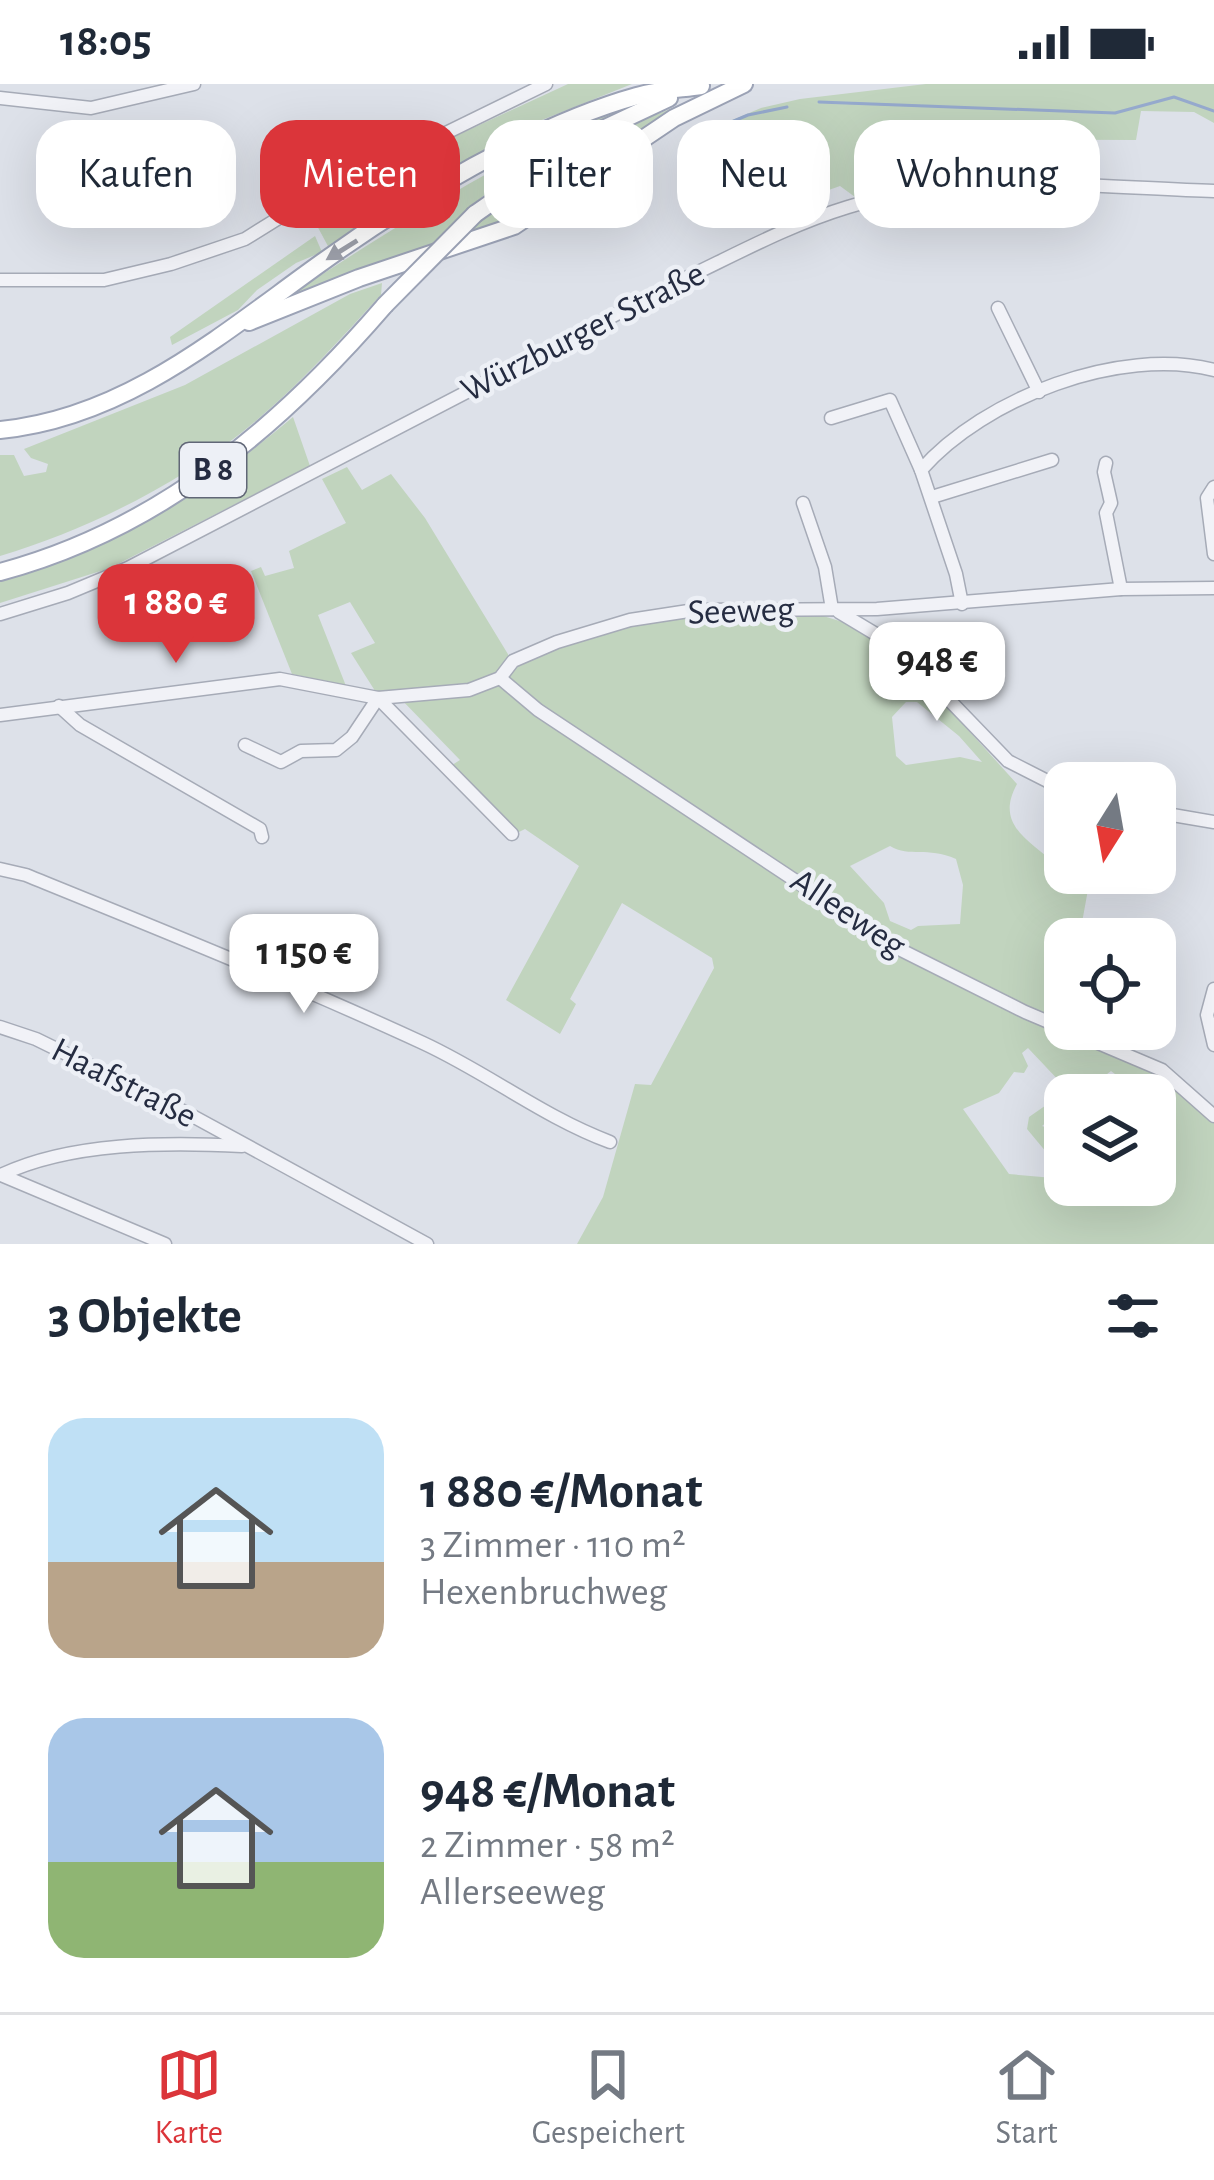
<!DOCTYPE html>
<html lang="de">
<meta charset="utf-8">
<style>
:root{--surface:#fff;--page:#f6f6f7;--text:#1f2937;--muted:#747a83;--line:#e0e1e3;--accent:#db353a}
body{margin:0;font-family:"Alegreya Sans",sans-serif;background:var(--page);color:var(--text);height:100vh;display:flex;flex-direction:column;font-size:45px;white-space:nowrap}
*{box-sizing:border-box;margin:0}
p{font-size:39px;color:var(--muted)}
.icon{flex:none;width:66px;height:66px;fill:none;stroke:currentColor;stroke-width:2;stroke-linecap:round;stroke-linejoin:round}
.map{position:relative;height:1160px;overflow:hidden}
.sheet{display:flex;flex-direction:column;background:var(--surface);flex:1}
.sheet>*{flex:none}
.guide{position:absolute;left:36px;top:36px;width:1143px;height:108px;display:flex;gap:24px}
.needle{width:78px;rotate:191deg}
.tools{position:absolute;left:1044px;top:678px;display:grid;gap:24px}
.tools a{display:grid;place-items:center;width:132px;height:132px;border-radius:24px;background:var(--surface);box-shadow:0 12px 48px #0002;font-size:60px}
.price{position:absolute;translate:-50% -102px;padding:0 27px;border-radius:24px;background:#fff;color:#222;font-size:39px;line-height:78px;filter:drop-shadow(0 3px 6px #0008)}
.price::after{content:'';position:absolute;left:50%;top:72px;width:36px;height:27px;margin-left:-18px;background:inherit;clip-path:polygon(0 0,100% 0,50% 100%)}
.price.on{background:var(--accent);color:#fff}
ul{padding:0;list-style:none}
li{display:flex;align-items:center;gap:36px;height:300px;padding:0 48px}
li span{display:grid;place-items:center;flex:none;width:336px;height:240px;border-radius:36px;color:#555}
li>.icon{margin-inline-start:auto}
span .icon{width:144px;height:144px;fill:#fffc;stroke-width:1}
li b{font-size:51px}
h2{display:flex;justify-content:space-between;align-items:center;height:144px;padding:0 48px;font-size:51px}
.pill{padding:0 42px;border-radius:36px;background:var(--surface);box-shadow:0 12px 48px #0002;font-size:42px;line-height:108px}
.pill.on{background:var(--accent);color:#fff}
.status{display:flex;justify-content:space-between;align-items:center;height:84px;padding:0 60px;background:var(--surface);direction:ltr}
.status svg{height:33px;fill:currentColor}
.dock{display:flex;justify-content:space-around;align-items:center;height:168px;border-top:3px solid var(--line);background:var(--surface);font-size:33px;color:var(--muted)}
.dock a{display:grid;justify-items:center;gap:6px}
.dock .on{color:var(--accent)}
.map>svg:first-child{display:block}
.green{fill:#c1d4be;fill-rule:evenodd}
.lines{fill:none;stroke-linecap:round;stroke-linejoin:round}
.stream{stroke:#95a9cd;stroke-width:3}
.minor-casing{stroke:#a6abb7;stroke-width:15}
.major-casing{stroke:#9ca3b6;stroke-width:20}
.minor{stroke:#f1f2f7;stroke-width:12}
.major{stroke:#fff;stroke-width:16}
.major-bridge-casing{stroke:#9ca3b6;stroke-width:20;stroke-linecap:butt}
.major-bridge{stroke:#fff;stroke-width:16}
.oneway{fill:#9da0aa}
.labels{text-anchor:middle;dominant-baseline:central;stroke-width:9;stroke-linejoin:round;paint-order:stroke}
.shield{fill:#edf0f6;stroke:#616777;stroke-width:3}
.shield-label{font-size:33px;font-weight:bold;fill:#252c41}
.street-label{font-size:36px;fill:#252c41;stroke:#edf0f6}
</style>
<div class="status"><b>18:05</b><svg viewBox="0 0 49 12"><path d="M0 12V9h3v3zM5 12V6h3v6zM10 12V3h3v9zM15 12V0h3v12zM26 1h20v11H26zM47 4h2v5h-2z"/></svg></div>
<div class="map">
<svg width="1214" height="1160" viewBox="0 0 1214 1160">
<rect width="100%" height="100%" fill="#dde1e9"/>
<!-- green -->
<g class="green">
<path d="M 568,0 L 632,0 L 537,38 L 492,62 L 329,164 L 308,125 L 365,96 L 373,109 L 436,71 L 432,63 Z"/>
<path d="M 926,0 L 1214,0 L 1214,39 L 1194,28 L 1141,27 L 1136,56 L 943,55 L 920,85 L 910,106 L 855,113 L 840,102 L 812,112 L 801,99 L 747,120 L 709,46 L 761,24 L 800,15 Z"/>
<path d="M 719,5 L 646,42 L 564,103 L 500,141 L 354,187 L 262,229 C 387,149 510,65 650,14 C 584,43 527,78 470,122 L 481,136 L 589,58 Z"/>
<path d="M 315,152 L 322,168 L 296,179 L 257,206 L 238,226 L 172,261 L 170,253 Z"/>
<path d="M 382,199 L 381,211 C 342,253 302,298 258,335 C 184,398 92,444 0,472 L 0,371 L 14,371 L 24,392 L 46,388 L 48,380 L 31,374 L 24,365 L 185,301 L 350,210 Z"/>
<path d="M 293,333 L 310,382 L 110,484 L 0,519 L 0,496 C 112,466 205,407 293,333 Z"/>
<path d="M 347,383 L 362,406 L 391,390 L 425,434 L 514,580 C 564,557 650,521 705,533 L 707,541 L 727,540 L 738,533 L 820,531 L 859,543 L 894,564 L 1017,700 C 994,742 1030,756 1059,783 L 1065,772 L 1065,789 L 1091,789 L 1079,855 L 1065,855 L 1065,945 L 1098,945 L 1158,992 L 1141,1010 L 1111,987 L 1080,1011 L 1065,1011 L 1065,1023 L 1042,1042 L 1059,1048 L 1063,1059 L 1047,1069 L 1027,1045 L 1029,1033 L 1062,1010 L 1063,1001 L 1028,964 L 1022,969 L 1028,982 L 1024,989 L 1014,988 L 999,1009 L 963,1025 L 1009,1090 L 1065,1095 L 1065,1101 L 1155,1101 L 1155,1011 L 1146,1011 L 1162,994 L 1214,1028 L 1214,1160 L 577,1160 L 603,1113 L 635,1000 L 651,1001 L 714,884 L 712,874 L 622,819 L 570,915 L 576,920 L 560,950 L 506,916 L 579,782 L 525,745 L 515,750 L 449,683 L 460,676 L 397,611 L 377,610 L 351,569 L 375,559 L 350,518 L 318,531 L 346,602 L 292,590 L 251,487 L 261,483 L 265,492 L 294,484 L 289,467 L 346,439 L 322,395 ZM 906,618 L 917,618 L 959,652 L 982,678 L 960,673 L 906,681 L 896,672 L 892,633 ZM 890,762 C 910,774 927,762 956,775 L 963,801 L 960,840 L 918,842 L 911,846 L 890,837 L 884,819 L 850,782 Z"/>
</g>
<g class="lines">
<!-- stream -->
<g class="stream">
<path d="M 819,18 L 1115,29 L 1174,13 L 1214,27"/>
<path d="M 703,50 L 748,31 L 787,23"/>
</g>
<defs>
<g id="minor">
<path d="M 0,14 L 91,24 L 194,0"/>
<path d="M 0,196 L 104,196 L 171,180 L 245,155 L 303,119 L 546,0"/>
<path d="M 998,224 L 1039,308"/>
<path d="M 831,334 L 890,316 L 921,386"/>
<path d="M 1106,379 L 1104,388 L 1111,419 L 1106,429 L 1121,505"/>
<path d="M 1214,403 L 1207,414 L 1214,470"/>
<path d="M 932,413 L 1052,376"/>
<path d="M 803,419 L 825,483 L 832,525"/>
<path d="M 962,520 L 956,490 L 921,386 C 984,314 1120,262 1214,286"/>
<path d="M 839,528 L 899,564 L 1008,677 L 1065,706"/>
<path d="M 0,530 L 68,509 L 128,484 L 688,193 C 740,168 792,140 848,123 C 965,87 1094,103 1214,107"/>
<path d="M 500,594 L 538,626 L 897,864 L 1025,928 L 1162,986 L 1214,1032"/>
<path d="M 59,622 L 80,641 L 260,745 L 262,753"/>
<path d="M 0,631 L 280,595 L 378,614 L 469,606 L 500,594 L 513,577 L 557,558 L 630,536 L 695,526 L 877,525 L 1121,505 L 1214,504"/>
<path d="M 245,661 L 281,678 L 301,667 L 336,666 L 352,653 L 378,614 L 512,750"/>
<path d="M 1155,728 L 1214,738"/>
<path d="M 0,785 L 26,791 C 159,845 293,899 423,959 C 488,989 543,1033 610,1058"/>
<path d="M 1214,905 L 1207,931 L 1214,961"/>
<path d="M 0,943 L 36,955 L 187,1029 L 427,1160"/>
<path d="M 1,1091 C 70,1058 167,1058 242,1062"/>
<path d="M 1,1091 L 165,1160"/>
</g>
<g id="major">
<path d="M 475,130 L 584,54 L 669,14"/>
<path d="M 249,238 L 359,194 L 514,142 L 674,34 L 744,0"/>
<path d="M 0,346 C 126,334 223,249 321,179 C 410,115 533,41 637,12 C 657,6 680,5 701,2"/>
<path d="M 0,488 C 158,446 280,343 385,221"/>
</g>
</defs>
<!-- minor casing -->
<use href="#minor" class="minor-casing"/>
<!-- major casing -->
<use href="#major" class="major-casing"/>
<!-- minor -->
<use href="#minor" class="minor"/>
<!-- major -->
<use href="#major" class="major"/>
<defs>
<path id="major-bridge" d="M 385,221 L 475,130"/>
</defs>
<!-- major-bridge casing -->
<use href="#major-bridge" class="major-bridge-casing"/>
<!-- major-bridge -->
<use href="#major-bridge" class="major-bridge"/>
</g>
<!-- one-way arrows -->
<defs><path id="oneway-solid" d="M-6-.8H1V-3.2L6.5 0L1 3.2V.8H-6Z" transform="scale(3)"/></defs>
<use class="oneway" href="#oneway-solid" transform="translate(342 166) rotate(148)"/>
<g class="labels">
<!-- shield labels -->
<rect class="shield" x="180" y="359" width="66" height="54" rx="9"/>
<g class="shield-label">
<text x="213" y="386">B 8</text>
</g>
<!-- street labels -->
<g class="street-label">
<text transform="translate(583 248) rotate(-27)">Würzburger Straße</text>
<text transform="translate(741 527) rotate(-2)">Seeweg</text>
<text transform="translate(848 829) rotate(34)">Alleeweg</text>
<text transform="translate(124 999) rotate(27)">Haafstraße</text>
</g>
</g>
</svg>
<div class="tools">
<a><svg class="needle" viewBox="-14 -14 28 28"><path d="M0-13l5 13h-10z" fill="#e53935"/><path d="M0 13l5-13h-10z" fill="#747a83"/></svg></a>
<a><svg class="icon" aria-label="locate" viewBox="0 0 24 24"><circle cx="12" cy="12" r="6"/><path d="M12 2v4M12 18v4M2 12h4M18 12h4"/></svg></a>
<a><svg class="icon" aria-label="layers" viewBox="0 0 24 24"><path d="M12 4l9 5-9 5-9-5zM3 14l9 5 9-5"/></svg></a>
</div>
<b class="price on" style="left:176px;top:582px">1 880 €</b>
<b class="price" style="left:937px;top:640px">948 €</b>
<b class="price" style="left:304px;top:932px">1 150 €</b>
<div class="guide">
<a class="pill">Kaufen</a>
<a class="pill on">Mieten</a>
<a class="pill">Filter</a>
<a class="pill">Neu</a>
<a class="pill">Wohnung</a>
</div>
</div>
<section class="sheet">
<h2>3 Objekte<svg class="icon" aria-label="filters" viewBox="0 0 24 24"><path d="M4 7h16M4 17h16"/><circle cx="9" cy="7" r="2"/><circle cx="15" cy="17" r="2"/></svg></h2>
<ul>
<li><span style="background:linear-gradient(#bfe0f5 60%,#b9a48a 0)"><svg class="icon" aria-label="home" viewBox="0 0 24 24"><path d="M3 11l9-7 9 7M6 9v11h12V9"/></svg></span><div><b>1 880 €/Monat</b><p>3 Zimmer · 110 m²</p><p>Hexenbruchweg</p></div></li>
<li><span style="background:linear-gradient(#a9c7e8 60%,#8fb573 0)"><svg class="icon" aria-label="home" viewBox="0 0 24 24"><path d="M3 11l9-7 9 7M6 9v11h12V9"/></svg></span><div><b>948 €/Monat</b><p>2 Zimmer · 58 m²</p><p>Allerseeweg</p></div></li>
</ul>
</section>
<nav class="dock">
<a class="on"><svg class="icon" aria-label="map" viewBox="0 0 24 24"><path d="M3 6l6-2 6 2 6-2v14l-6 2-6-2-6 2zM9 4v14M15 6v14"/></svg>Karte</a>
<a><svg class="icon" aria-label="saved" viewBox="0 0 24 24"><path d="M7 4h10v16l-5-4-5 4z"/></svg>Gespeichert</a>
<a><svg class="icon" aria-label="home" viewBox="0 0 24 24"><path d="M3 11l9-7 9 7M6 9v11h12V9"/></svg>Start</a>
</nav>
